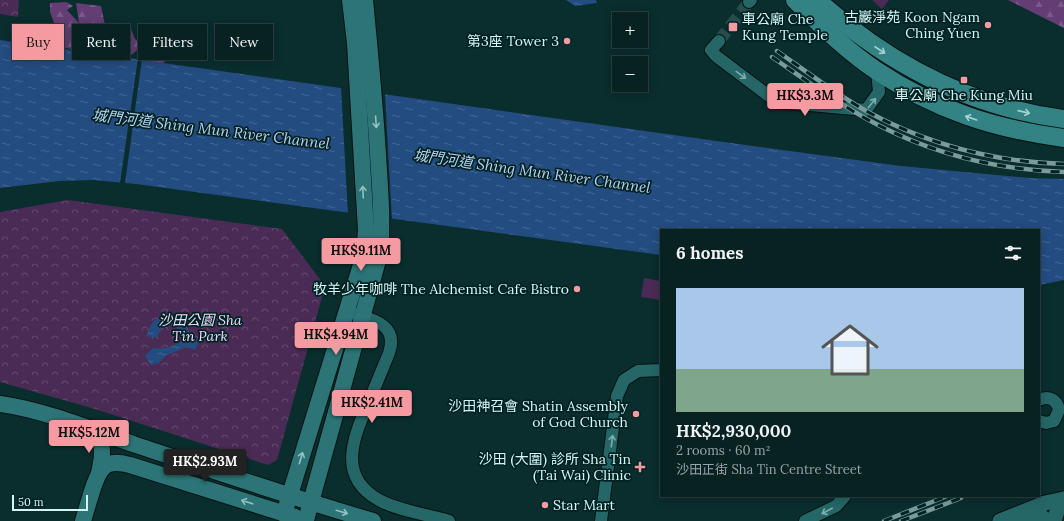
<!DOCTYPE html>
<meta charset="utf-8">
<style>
:root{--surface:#082222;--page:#112a2a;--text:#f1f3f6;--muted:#98a4a5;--line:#293f40;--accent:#f49aa0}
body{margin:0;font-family:Lora,"Noto Sans TC",serif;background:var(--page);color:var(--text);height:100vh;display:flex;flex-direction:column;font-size:15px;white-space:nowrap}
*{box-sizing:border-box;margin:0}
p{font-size:13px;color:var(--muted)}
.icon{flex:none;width:22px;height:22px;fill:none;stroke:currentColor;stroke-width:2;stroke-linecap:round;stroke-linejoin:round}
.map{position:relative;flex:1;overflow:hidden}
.side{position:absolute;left:660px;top:229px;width:380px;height:268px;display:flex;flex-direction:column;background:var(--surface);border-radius:0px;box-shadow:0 2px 10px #0003,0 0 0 1px var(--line)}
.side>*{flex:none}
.banner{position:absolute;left:12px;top:24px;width:380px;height:36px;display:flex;gap:8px}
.buttons{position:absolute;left:612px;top:12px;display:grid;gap:8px}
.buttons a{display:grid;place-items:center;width:36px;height:36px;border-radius:0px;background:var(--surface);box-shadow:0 2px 10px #0003,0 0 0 1px var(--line);font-size:20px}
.scale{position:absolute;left:12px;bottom:10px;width:76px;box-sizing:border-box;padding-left:4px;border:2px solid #d5f5f5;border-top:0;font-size:11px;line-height:14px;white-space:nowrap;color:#d5f5f5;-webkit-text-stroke:3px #012324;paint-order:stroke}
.price{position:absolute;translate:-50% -34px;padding:0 9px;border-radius:4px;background:var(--accent);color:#111;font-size:13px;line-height:26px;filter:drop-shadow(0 1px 2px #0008)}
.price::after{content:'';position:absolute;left:50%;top:24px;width:12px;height:9px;margin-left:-6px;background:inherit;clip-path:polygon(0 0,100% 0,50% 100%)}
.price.selected{background:#222;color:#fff}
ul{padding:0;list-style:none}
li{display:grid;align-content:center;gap:8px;height:212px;padding:0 16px}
li span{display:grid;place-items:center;height:124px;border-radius:0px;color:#555}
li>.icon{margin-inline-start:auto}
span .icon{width:72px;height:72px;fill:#fffc;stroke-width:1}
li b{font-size:17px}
h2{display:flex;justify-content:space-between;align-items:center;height:48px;padding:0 16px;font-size:17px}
.pill{padding:0 14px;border-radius:0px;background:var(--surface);box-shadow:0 2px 10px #0003,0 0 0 1px var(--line);font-size:14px;line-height:36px}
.pill.selected{background:var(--accent);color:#111}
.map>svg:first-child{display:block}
.green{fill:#4a2b56}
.forest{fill:url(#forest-firs)}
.park{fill:url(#park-crowns)}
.water{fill:url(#water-ripples)}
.pier{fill:#0a2d2e}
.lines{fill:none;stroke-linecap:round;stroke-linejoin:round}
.minor-tunnel{stroke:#284b4c;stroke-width:12;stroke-dasharray:12 6;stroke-linecap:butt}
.minor-casing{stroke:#021414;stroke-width:14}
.tertiary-casing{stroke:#021414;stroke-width:17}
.secondary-casing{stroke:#021414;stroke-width:18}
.primary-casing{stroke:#021414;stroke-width:20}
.minor{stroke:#256667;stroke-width:12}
.tertiary{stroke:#256667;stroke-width:15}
.secondary{stroke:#2c7475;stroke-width:16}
.primary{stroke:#338384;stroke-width:18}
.rail-casing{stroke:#7a9b9c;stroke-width:4.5}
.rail{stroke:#012324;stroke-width:3;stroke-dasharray:9;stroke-linecap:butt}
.oneway{stroke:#a4d3d3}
.oneway2{stroke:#7daeae}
.oneway3{stroke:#91c1c2}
.poi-dot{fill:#f49aa0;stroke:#012324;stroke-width:1.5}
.labels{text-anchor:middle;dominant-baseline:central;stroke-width:3.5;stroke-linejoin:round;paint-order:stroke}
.poi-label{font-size:14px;fill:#d5f5f5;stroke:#012324;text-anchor:end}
.park-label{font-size:14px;font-style:italic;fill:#f0d8fa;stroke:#012324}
.water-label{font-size:15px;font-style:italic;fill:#b7cfef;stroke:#012324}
</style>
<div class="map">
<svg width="1064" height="521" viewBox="0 0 1064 521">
<defs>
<pattern id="forest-firs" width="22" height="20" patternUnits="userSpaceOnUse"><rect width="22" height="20" fill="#643d74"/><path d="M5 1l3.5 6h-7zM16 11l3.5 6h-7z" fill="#795a88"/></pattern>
<pattern id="park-crowns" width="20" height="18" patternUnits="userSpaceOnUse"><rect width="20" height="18" fill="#4a2b56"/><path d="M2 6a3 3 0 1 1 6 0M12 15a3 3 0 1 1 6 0" fill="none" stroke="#634a6f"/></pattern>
<pattern id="water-ripples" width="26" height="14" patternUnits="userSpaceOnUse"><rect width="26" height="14" fill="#234c81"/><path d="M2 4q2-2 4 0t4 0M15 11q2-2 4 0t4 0" fill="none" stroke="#426693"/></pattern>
</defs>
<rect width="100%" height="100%" fill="#0a2d2e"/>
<!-- green -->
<g class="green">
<path d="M 872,0 L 889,0 L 882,9 Z"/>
<path d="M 644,278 L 661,281 L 661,300 L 641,297 Z"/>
</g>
<!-- forest -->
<g class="forest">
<path d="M 1008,0 L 1064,0 L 1064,28 Z"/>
<path d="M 66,2 L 73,6 L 67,10 L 79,23 L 76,3 L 101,6 L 106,30 L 120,28 L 131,29 L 135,39 L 141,43 C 136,59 114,60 99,64 C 85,55 73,45 55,49 L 47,36 L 48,23 L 54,23 L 50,12 L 50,3 Z"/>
<path d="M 154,23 L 159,24 L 160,39 L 179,49 L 162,64 L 156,65 L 148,59 L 144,51 L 148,49 L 147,43 L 139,30 Z"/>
</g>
<!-- park -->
<g class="park">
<path d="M 0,0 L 19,0 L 18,17 L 0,14 Z"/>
<path d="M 68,200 L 282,229 L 325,286 L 277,460 L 268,465 L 95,409 L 0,382 L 0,212 Z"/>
</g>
<!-- water -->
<g class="water">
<path d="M 566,0 L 596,0 L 597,3 L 575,6 Z"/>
<path d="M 0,40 L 709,140 L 901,166 L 1030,178 L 1064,179 L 1064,280 L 1039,285 L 1039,230 L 661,230 L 661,255 L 136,184 L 93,180 L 59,181 L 0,188 Z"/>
<path d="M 162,314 L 173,315 L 199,342 L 195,350 L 187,347 L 165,356 L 159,363 L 151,365 L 145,356 L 153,348 C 165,350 177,346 186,337 L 179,329 L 170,323 L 162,328 L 156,338 L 146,336 L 152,323 Z"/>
</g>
<!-- pier -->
<g class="pier">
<path d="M 138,58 L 142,59 L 125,183 L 120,183 Z"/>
<path d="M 341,87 L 385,93 L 392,221 L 348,215 Z"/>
</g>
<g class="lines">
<!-- minor-tunnel -->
<path class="minor-tunnel" d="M 719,41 L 749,2"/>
<defs>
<g id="minor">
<path d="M 749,2 L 751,0"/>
<path d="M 719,41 L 711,50 L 716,56 L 777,102 L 866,110 L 879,92 L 877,71"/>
<path d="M 355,314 C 377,320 398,327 389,353 C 382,370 375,387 368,404 C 353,438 337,477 379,500 C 396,510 429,515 449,521"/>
<path d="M 1039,400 C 1049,395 1057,400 1059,410 L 1054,421 L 1046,423 L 1039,421"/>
<path d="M 601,521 L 617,396 L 624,380 L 638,371 L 661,370"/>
<path d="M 805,521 L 836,506 L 845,496"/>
</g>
<g id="tertiary">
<path d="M 1021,515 L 1041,516 L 1047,521"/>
<path d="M 1000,521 L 1045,503 L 1064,499"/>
<path d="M 1054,521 L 1059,505 L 1064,499"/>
</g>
<g id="secondary">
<path d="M 0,404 C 44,410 93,430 136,445 C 215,471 293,498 373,521"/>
<path d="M 89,429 C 106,441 103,455 99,473"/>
<path d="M 284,514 L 364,255 L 366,230 L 355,43 L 350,0"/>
<path d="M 306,520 L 380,253 C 383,220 380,188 378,155 C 375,103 370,52 365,0"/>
<path d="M 83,521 C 87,509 95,475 103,468 C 110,460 122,463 130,465 L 295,517"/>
</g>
<g id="primary">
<path d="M 795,0 C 821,25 847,51 877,71 C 936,110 995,129 1064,138"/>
<path d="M 817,0 C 887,63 970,107 1064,119"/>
</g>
</defs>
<!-- minor casing -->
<use href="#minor" class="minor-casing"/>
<!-- tertiary casing -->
<use href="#tertiary" class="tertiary-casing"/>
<!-- secondary casing -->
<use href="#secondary" class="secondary-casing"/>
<!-- primary casing -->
<use href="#primary" class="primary-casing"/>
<!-- minor -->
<use href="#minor" class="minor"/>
<!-- tertiary -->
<use href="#tertiary" class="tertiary"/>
<!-- secondary -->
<use href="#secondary" class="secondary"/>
<!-- primary -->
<use href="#primary" class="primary"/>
<defs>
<g id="rail">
<path d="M 777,51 C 807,72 836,94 868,112 C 929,145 995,162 1064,164"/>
<path d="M 772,57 C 807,81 842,107 880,126 C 937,155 1000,170 1064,172"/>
<path d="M 884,521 L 947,496"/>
<path d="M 901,521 L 961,498"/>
</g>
</defs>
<!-- rail casing -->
<use href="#rail" class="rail-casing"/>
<!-- rail -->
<use href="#rail" class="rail"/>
</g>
<!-- one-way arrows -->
<defs><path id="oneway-shaft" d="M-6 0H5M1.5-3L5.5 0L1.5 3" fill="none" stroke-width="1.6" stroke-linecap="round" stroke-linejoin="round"/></defs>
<g class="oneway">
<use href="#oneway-shaft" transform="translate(880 50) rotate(33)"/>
<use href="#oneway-shaft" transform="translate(1024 112) rotate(13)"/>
<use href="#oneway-shaft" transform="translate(971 118) rotate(-161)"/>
</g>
<g class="oneway2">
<use href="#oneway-shaft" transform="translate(741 75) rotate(36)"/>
<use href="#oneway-shaft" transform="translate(872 103) rotate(-52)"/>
<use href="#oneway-shaft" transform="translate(612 441) rotate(-83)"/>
<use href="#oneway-shaft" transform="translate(827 511) rotate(152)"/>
</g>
<g class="oneway3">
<use href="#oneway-shaft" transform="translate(376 122) rotate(86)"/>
<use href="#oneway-shaft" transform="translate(363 192) rotate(-93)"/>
<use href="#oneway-shaft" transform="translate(301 458) rotate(-73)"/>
<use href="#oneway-shaft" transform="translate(247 502) rotate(-162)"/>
<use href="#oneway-shaft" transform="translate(342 512) rotate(16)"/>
</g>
<!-- markers -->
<g class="poi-dot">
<circle cx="988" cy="25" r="4"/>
<rect x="728" y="22" width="10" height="10" rx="2"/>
<circle cx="567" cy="41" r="4"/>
<rect x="960" y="76" width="8" height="8" rx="2"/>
<circle cx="577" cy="289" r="4"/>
<circle cx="636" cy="414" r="4"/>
<path d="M638 461h4v4h4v4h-4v4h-4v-4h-4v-4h4z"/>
<circle cx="545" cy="505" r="4"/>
</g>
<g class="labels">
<!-- poi labels -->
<g class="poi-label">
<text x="980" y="17">古巖淨苑 Koon Ngam<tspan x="980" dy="16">Ching Yuen</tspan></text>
<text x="742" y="19" text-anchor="start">車公廟 Che<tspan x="742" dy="16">Kung Temple</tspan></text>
<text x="559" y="41">第3座 Tower 3</text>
<text x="964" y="95" text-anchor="middle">車公廟 Che Kung Miu</text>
<text x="569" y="289">牧羊少年咖啡 The Alchemist Cafe Bistro</text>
<text x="628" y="406">沙田神召會 Shatin Assembly<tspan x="628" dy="16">of God Church</tspan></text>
<text x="631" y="459">沙田 (大圍) 診所 Sha Tin<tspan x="631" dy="16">(Tai Wai) Clinic</tspan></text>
<text x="553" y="505" text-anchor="start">Star Mart</text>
</g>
<!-- park labels -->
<g class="park-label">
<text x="200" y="320">沙田公園 Sha<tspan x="200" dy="16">Tin Park</tspan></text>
</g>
<!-- water labels -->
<g class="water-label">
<text transform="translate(211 129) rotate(7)">城門河道 Shing Mun River Channel</text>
<text transform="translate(532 171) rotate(8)">城門河道 Shing Mun River Channel</text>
</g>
</g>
</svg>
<div class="buttons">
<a>+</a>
<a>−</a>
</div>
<div class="scale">50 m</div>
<b class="price" style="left:805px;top:117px">HK$3.3M</b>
<b class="price" style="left:361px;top:272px">HK$9.11M</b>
<b class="price" style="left:336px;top:356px">HK$4.94M</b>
<b class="price" style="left:372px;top:424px">HK$2.41M</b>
<b class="price" style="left:89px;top:454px">HK$5.12M</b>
<b class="price selected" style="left:205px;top:483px">HK$2.93M</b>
<div class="banner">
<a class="pill selected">Buy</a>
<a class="pill">Rent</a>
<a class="pill">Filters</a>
<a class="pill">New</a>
</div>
<section class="side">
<h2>6 homes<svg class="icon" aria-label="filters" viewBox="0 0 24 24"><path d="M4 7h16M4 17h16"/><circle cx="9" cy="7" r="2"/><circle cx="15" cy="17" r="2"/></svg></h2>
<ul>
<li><span style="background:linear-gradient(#a9c7e8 65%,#7fa58c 0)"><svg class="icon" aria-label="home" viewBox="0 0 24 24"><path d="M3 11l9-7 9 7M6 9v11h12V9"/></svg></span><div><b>HK$2,930,000</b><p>2 rooms · 60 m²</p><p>沙田正街 Sha Tin Centre Street</p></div></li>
</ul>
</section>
</div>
